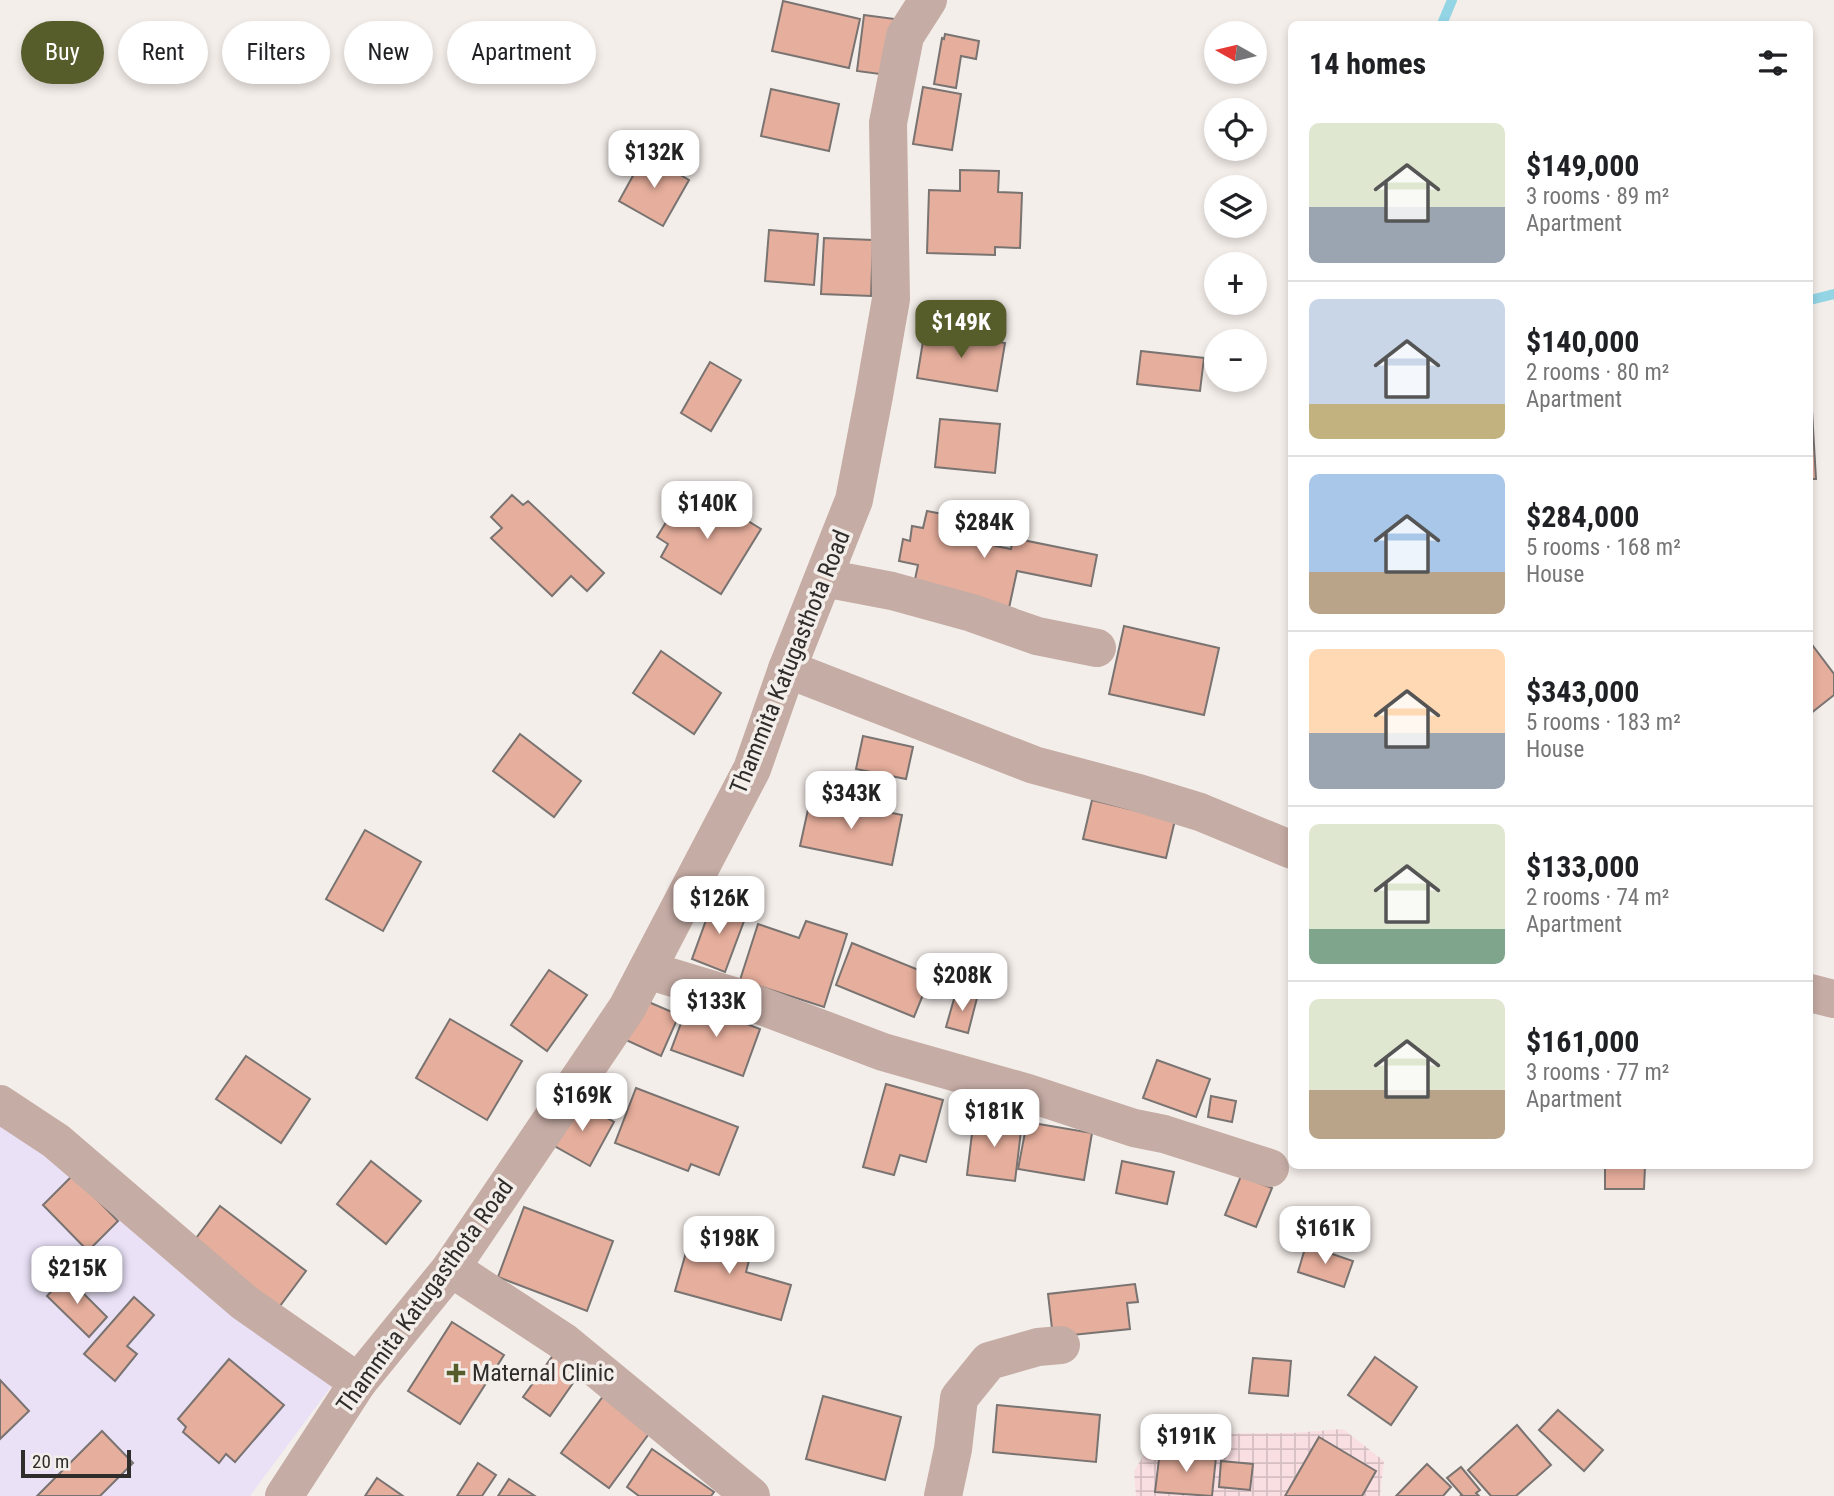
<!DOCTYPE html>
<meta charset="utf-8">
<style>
:root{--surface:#fff;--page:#f2f2f2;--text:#202124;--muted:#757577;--line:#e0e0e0;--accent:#565c2a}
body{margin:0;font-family:"Roboto Condensed",sans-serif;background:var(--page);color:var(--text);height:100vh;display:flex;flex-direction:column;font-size:26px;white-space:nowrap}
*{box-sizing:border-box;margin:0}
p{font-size:23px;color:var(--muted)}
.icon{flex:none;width:38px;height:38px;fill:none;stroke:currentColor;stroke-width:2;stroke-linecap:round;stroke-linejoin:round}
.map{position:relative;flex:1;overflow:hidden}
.panel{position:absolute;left:1288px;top:21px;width:525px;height:1148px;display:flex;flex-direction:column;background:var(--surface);border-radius:10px;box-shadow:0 4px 10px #0003}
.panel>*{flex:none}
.hud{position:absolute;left:21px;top:21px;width:665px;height:63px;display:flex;gap:14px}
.needle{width:46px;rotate:278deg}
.tools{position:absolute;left:1204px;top:21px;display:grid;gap:14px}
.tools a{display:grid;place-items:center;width:63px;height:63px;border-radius:50%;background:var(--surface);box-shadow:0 4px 10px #0003;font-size:35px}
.scale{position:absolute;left:21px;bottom:18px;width:110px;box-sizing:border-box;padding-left:7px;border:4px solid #2f2d2b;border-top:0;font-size:19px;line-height:24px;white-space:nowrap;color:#2f2d2b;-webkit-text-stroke:5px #f4eeea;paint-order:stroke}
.price{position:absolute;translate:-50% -60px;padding:0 16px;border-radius:14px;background:#fff;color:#222;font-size:23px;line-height:46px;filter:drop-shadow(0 2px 4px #0008)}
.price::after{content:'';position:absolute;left:50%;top:42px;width:21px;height:16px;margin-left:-10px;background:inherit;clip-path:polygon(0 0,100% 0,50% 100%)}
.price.current{background:var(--accent);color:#fff}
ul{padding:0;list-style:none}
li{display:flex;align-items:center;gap:21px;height:175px;padding:0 21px}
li+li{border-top:2px solid var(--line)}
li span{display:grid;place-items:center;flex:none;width:196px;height:140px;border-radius:10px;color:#555}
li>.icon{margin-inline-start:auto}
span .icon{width:84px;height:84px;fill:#fffc;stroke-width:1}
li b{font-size:30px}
h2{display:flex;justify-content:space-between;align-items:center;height:84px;padding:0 21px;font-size:30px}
.chip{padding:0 24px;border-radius:32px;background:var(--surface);box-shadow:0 4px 10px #0003;font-size:24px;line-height:63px}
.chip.current{background:var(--accent);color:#fff}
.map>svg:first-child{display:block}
.industrial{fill:url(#industrial-grid)}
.education{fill:#eae1f7}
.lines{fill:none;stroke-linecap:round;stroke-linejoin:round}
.stream{stroke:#93d5e5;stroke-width:10}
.building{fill:#e6ae9c;stroke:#797371;stroke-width:2}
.minor{stroke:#c5aca4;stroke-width:38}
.poi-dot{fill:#565c2a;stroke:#f4eeea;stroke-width:2.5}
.labels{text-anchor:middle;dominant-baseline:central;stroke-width:7;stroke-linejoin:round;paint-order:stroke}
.street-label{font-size:24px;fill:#2f2d2b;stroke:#f4eeea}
.poi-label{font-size:24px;fill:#2f2d2b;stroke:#f4eeea;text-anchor:start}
</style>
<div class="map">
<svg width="1834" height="1496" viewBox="0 0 1834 1496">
<defs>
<pattern id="industrial-grid" width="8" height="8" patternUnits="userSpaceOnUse" patternTransform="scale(1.75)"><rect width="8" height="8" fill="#f9dee2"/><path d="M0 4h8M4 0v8" fill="none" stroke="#d6bfc2"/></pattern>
</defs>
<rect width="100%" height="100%" fill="#f4eeea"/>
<!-- industrial -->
<path class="industrial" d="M 1343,1429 L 1384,1461 L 1380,1496 L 1136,1496 L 1134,1471 L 1157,1434 L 1293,1433 Z"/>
<!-- education -->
<path class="education" d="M 0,1115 L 336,1380 L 250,1496 L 0,1496 Z"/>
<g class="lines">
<!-- stream -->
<g class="stream">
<path d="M 1442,24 L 1452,0"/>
<path d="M 1810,300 L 1834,294"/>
</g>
</g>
<!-- building -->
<g class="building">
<path d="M 783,1 L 860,19 L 849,68 L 772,51 Z"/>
<path d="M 864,15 L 895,19 L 887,75 L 857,71 Z"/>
<path d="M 945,34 L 979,41 L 976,59 L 961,56 L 956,88 L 934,84 L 942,38 L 944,39 Z"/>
<path d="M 923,87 L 961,94 L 952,150 L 913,144 Z"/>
<path d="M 771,89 L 839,104 L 829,151 L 761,136 Z"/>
<path d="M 645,154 L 689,180 L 663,226 L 619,201 Z"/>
<path d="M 960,170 L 999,171 L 998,192 L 1022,193 L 1020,248 L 995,247 L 995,255 L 927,253 L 929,190 L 960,191 Z"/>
<path d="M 769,230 L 818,234 L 814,285 L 765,281 Z"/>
<path d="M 824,238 L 873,240 L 871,296 L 821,294 Z"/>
<path d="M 925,329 L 1005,343 L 997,391 L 917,378 Z"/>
<path d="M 1141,351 L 1204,358 L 1200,391 L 1137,384 Z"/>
<path d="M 710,362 L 741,380 L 711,431 L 681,413 Z"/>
<path d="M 1810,411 L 1812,411 L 1816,479 L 1810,479 Z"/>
<path d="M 940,419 L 1000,424 L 995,473 L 935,467 Z"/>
<path d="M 701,492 L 761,529 L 721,594 L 661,557 L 668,544 L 657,537 L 679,501 L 691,509 Z"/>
<path d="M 512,495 L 523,505 L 528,501 L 604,573 L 587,591 L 571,576 L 552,596 L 491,538 L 502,528 L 491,517 Z"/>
<path d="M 927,511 L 999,525 L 995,546 L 1011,549 L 1013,538 L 1097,555 L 1091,586 L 1017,571 L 1009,608 L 913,589 L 918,565 L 899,561 L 903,539 L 910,541 L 912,526 L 923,528 Z"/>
<path d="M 1124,626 L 1219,648 L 1204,715 L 1109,694 Z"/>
<path d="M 1810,642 L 1834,674 L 1834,695 L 1810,714 Z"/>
<path d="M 661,651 L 721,693 L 694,734 L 633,693 Z"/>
<path d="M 520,734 L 581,781 L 554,817 L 493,771 Z"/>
<path d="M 863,736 L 913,747 L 906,779 L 856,769 Z"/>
<path d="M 811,796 L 902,815 L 892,865 L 800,846 Z"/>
<path d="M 1092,800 L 1175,820 L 1166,858 L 1083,839 Z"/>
<path d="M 365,830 L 421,862 L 383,931 L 326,899 Z"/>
<path d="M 713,901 L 747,913 L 725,972 L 692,959 Z"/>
<path d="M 806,921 L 847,934 L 824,1007 L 740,980 L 758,924 L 799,938 Z"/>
<path d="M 852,943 L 931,975 L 914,1017 L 836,985 Z"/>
<path d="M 549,970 L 587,995 L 547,1051 L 511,1025 Z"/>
<path d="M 956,992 L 977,998 L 968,1033 L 946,1027 Z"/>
<path d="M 644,1000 L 679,1015 L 661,1056 L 626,1040 Z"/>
<path d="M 689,1002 L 760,1029 L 743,1076 L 671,1050 Z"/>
<path d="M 450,1019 L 522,1061 L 487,1120 L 416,1078 Z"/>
<path d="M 246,1056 L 310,1099 L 281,1143 L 216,1099 Z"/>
<path d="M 1157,1060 L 1210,1079 L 1196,1117 L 1143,1098 Z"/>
<path d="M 886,1084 L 943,1100 L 926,1162 L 900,1155 L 894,1175 L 863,1167 Z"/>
<path d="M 636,1088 L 738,1127 L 719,1175 L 691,1164 L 688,1171 L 615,1143 Z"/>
<path d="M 1211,1096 L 1236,1101 L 1232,1122 L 1208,1117 Z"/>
<path d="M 575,1100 L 614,1122 L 590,1166 L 551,1144 Z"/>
<path d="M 974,1117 L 1022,1123 L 1015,1181 L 967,1175 Z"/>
<path d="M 1027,1122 L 1092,1133 L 1084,1180 L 1018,1169 Z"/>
<path d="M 371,1161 L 421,1201 L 386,1244 L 337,1204 Z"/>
<path d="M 1122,1161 L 1174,1172 L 1167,1204 L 1116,1193 Z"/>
<path d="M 1605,1166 L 1645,1166 L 1644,1189 L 1605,1189 Z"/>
<path d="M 73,1175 L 118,1221 L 88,1251 L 43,1205 Z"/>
<path d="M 1241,1176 L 1272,1188 L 1256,1227 L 1225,1215 Z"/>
<path d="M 220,1206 L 306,1271 L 274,1314 L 188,1249 Z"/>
<path d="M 524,1207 L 613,1241 L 587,1311 L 498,1277 Z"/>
<path d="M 693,1228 L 753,1245 L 746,1272 L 791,1285 L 781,1320 L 675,1291 Z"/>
<path d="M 1306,1245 L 1353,1261 L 1344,1287 L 1298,1272 Z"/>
<path d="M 66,1276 L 107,1317 L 89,1337 L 47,1296 Z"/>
<path d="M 1135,1284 L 1138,1302 L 1127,1303 L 1130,1329 L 1053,1337 L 1048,1294 Z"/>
<path d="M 134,1297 L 154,1315 L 127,1346 L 137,1354 L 115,1381 L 84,1354 Z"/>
<path d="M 452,1322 L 504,1355 L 460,1424 L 408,1391 Z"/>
<path d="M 554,1354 L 580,1373 L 550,1416 L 523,1397 Z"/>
<path d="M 1375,1357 L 1417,1387 L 1391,1425 L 1348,1395 Z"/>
<path d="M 1253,1358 L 1291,1361 L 1288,1396 L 1249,1393 Z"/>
<path d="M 229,1359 L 284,1405 L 235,1462 L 226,1454 L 219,1463 L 183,1432 L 186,1427 L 178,1419 Z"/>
<path d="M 0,1380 L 29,1411 L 0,1439 Z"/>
<path d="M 604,1395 L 651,1431 L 609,1488 L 561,1453 Z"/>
<path d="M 823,1396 L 901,1417 L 885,1480 L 806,1459 Z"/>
<path d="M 997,1405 L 1100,1415 L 1096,1462 L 993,1452 Z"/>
<path d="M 1558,1410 L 1603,1450 L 1584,1471 L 1539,1430 Z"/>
<path d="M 1517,1425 L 1551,1465 L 1516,1496 L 1491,1496 L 1468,1470 Z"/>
<path d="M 102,1431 L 133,1463 L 100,1496 L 37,1496 Z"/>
<path d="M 1319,1437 L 1376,1471 L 1362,1496 L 1285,1496 Z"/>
<path d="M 652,1449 L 714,1492 L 711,1496 L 639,1496 L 627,1487 Z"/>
<path d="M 1160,1451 L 1216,1457 L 1212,1496 L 1155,1492 Z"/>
<path d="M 1221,1461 L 1253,1464 L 1250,1490 L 1219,1487 Z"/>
<path d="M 478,1463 L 496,1475 L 482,1496 L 457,1496 Z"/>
<path d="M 1427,1464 L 1451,1487 L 1443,1496 L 1396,1496 Z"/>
<path d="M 1461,1467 L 1480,1490 L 1476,1493 L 1479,1496 L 1460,1496 L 1462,1495 L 1447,1478 Z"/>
<path d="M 377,1478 L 403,1496 L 365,1496 Z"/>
<path d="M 509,1479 L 535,1496 L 498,1496 Z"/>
</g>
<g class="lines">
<!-- minor -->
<g class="minor">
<path d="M 824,578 L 892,591 L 972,613 L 1037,636 L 1097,648"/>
<path d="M 787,669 L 1034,765 L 1135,792 L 1200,812 L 1292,850"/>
<path d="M 647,970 L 740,998 L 883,1052 L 1028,1093 L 1134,1128 L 1164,1134 L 1270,1168"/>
<path d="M 1810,993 L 1834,999"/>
<path d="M 0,1104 L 56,1141 L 245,1303 L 358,1382"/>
<path d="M 451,1268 L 564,1342 L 751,1496"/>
<path d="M 284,1496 L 358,1382 L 451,1268 L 627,1008 L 752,769 L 787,669 L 854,500 L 874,396 L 891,299 L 888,123 L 905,36 L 928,0"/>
<path d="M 943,1496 L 953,1449 L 959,1398 L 989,1361 L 1038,1347 L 1061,1345"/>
</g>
</g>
<!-- markers -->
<path class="poi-dot" d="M452.5 1362.5h7v7h7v7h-7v7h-7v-7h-7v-7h7z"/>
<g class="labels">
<!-- street labels -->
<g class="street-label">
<text transform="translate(790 662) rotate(-68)">Thammita Katugasthota Road</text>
<text transform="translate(425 1296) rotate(-54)">Thammita Katugasthota Road</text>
</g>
<!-- poi labels -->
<g class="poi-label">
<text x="472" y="1373">Maternal Clinic</text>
</g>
</g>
</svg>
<div class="tools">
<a><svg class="needle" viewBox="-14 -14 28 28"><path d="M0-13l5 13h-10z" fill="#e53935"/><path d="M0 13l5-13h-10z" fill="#757577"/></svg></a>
<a><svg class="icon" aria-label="locate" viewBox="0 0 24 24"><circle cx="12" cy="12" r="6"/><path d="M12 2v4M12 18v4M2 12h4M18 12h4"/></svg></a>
<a><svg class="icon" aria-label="layers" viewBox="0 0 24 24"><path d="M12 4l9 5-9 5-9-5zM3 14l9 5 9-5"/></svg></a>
<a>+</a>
<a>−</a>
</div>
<div class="scale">20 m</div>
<b class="price" style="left:654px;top:190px">$132K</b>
<b class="price current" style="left:961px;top:360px">$149K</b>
<b class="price" style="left:707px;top:541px">$140K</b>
<b class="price" style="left:984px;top:560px">$284K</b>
<b class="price" style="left:851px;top:831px">$343K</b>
<b class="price" style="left:719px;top:936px">$126K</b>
<b class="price" style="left:962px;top:1013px">$208K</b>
<b class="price" style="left:716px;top:1039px">$133K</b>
<b class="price" style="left:582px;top:1133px">$169K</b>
<b class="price" style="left:994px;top:1149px">$181K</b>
<b class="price" style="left:1325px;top:1266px">$161K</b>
<b class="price" style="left:729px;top:1276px">$198K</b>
<b class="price" style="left:77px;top:1306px">$215K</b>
<b class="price" style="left:1186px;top:1474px">$191K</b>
<div class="hud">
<a class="chip current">Buy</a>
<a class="chip">Rent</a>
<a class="chip">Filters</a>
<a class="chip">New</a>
<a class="chip">Apartment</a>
</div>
<section class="panel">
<h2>14 homes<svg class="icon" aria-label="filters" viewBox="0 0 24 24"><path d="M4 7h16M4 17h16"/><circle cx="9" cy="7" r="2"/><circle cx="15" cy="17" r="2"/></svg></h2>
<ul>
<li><span style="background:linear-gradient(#dfe7d0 60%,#9aa5b1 0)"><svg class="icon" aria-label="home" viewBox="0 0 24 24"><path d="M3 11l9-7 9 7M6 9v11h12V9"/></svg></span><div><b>$149,000</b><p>3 rooms · 89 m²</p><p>Apartment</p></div></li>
<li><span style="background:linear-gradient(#c9d6e8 75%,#c2b280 0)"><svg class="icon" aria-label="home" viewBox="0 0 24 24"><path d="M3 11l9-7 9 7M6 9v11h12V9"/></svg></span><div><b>$140,000</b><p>2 rooms · 80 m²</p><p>Apartment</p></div></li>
<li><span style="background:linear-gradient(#a9c7e8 70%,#b9a48a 0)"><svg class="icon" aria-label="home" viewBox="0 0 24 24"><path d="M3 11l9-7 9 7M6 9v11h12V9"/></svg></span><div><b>$284,000</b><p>5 rooms · 168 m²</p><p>House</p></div></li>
<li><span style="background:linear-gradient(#ffd9b3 60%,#9aa5b1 0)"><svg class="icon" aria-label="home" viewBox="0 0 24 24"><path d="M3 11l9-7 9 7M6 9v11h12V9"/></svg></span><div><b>$343,000</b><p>5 rooms · 183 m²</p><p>House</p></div></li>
<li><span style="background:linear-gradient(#dfe7d0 75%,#7fa58c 0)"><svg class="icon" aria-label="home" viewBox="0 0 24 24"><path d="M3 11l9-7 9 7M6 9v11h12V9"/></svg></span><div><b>$133,000</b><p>2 rooms · 74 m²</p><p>Apartment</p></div></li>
<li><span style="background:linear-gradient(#dfe7d0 65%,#b9a48a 0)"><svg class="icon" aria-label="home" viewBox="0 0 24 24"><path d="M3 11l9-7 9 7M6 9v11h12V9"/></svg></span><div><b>$161,000</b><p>3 rooms · 77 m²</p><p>Apartment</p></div></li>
</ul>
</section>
</div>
